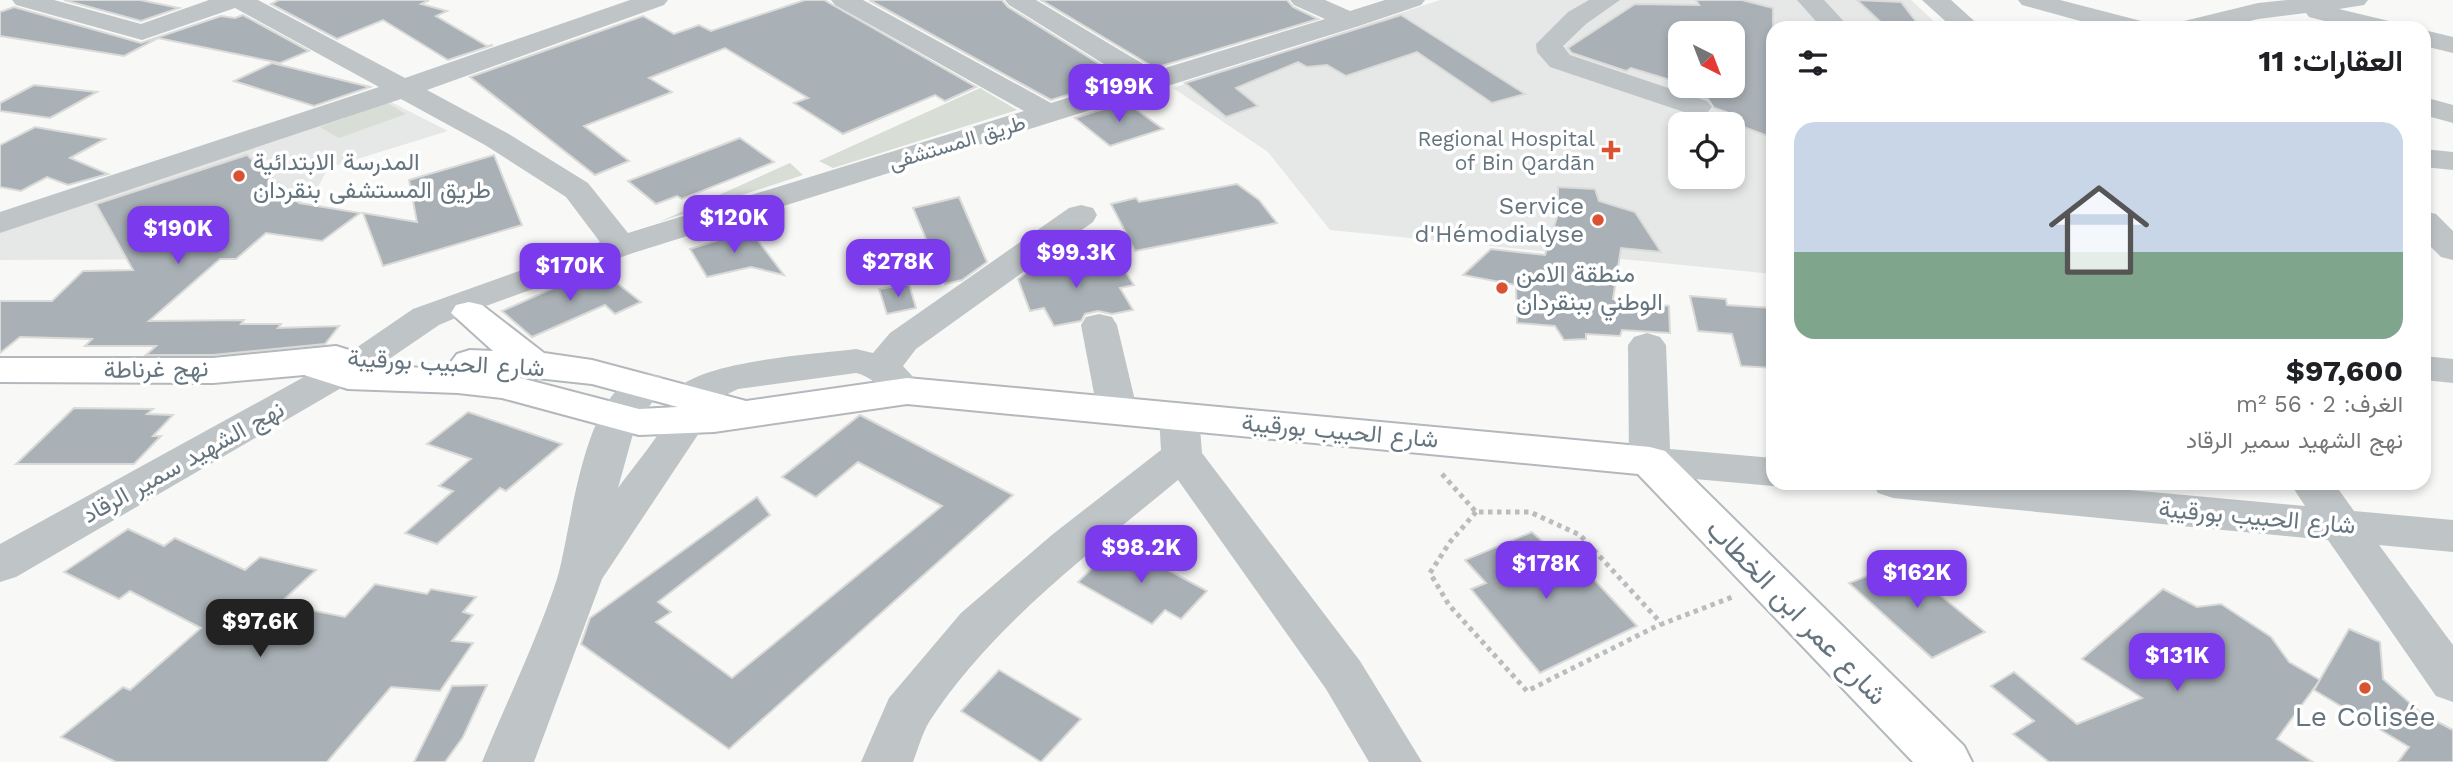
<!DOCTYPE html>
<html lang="ar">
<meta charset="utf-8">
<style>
:root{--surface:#fff;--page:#f6f6f6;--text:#202124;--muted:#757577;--accent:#7c3aed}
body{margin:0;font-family:"Work Sans",Vazirmatn,sans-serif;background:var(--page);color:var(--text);direction:rtl;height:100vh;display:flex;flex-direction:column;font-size:26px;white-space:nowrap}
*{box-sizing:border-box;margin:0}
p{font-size:23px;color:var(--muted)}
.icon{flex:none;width:38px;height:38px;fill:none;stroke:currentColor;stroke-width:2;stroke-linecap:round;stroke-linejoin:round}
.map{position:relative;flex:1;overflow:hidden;direction:ltr}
.side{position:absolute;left:1766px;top:21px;width:665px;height:469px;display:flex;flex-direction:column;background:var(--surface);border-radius:21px;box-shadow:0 4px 10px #0003;direction:rtl}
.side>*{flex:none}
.needle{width:46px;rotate:138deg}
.fabs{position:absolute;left:1668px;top:21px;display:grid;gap:14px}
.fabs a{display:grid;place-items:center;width:77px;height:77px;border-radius:14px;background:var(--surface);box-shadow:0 4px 10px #0003;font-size:35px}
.price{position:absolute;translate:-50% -60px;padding:0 16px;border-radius:14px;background:var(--accent);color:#fff;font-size:23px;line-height:46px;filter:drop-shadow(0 2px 4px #0008)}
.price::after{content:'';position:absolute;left:50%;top:42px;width:21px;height:16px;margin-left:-10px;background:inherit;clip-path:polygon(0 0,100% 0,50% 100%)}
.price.active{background:#222;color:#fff}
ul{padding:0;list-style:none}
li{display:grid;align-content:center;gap:14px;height:371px;padding:0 28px}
li span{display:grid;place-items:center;height:217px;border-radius:21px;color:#555}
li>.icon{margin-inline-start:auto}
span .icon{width:126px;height:126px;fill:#fffc;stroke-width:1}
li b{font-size:30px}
h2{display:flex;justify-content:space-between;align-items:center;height:84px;padding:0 28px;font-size:30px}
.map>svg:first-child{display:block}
.built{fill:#e6e7e7;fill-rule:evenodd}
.green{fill:#d8ddd5}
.building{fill:#a9b1b6;stroke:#dadad8;stroke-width:2}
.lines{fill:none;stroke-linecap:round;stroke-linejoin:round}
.major-casing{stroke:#b3b8bc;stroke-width:4}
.path{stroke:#babdbf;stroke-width:5;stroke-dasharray:4.5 4.5;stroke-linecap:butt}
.minor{fill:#bfc4c7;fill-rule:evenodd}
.major{fill:#fff;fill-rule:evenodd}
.poi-dot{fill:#db5233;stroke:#fff;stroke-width:2.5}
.labels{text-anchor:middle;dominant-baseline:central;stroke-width:7;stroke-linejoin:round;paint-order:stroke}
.far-poi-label{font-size:21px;fill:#65757f;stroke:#fff;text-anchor:end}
.far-street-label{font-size:21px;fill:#65757f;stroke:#fff}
.poi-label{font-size:24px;fill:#65757f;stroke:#fff;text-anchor:start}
.street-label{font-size:24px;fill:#65757f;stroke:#fff}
.near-street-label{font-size:28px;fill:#65757f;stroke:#fff}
.near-poi-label{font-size:28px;fill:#65757f;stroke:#fff}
</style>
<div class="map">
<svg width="2453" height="762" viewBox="0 0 2453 762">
<rect width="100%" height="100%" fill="#f8f8f6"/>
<!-- built -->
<g class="built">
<path d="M 1440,0 L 1911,0 L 1941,28 L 1773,28 L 1773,274 L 1330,230 L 1268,152 L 1173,88 ZM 1680,33 L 1732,33 L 1732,86 L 1680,86 ZM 1680,124 L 1732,124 L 1732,177 L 1680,177 Z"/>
<path d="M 385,99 L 448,131 L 328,168 L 318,187 L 236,259 L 0,260 L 0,229 Z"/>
</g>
<!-- green -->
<g class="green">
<path d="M 980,88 L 1017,110 L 833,168 L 819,161 Z"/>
<path d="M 387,103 L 406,114 L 339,138 L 320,127 Z"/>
<path d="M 790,163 L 803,175 L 659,222 Z"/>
</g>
<!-- building -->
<g class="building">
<path d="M 64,0 L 140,0 L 179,8 L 141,21 Z"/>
<path d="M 279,0 L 429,0 L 421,4 L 447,11 L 436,16 L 487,46 L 493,45 L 448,60 L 383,20 L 337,39 L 271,4 Z"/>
<path d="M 805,0 L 824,0 L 976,87 L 945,101 L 935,95 L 843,134 L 794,103 L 808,98 L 725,48 L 649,78 L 672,92 L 584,126 L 629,161 L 595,175 L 470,77 L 643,16 L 674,34 L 699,25 L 711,31 Z"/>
<path d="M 875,0 L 1002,0 L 1008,7 L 1122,78 L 1051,100 L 871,1 Z"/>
<path d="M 1041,0 L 1287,0 L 1293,7 L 1318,19 L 1155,68 Z"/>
<path d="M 1696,0 L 1742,0 L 1773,8 L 1773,138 L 1733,123 L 1741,117 L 1714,108 L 1708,99 L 1670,86 L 1732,86 L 1732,33 L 1680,33 L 1680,83 L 1631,68 L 1626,71 L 1572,53 L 1568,48 L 1635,4 L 1699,5 Z"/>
<path d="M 1857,0 L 1901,2 L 1921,28 L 1887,28 Z"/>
<path d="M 14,7 L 141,43 L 221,16 L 235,18 L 243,15 L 309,51 L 280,63 L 158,38 L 124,56 L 0,36 L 0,12 Z"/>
<path d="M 1401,15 L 1525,94 L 1492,103 L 1417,52 L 1346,76 L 1327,65 L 1307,67 L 1298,62 L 1236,88 L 1258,106 L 1226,117 L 1185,83 Z"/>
<path d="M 272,63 L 370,87 L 314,106 L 234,81 Z"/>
<path d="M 34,85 L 97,92 L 50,118 L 0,111 L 0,103 Z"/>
<path d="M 1126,102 L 1163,129 L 1110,146 L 1075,118 Z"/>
<path d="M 35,127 L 105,139 L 70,158 L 108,174 L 68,185 L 47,177 L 21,191 L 0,187 L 0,145 Z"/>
<path d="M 740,138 L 774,162 L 682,199 L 677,196 L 656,204 L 628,181 Z"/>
<path d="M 247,155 L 299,203 L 360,213 L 322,241 L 266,233 L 236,259 L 220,259 L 149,321 L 244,320 L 241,324 L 281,324 L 278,328 L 339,326 L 325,344 L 213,355 L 146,355 L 156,346 L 85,346 L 92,339 L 20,337 L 0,353 L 0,301 L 52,301 L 83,271 L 133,270 L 96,204 Z"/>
<path d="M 494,155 L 522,225 L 383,266 L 363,213 L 417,222 L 409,180 Z"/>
<path d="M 1237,184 L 1259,200 L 1277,223 L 1135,251 L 1111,204 L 1136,198 L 1139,202 Z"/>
<path d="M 1558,187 L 1595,189 L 1599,201 L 1635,212 L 1661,252 L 1621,248 L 1613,299 L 1669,306 L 1670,333 L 1622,330 L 1620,336 L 1586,334 L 1586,339 L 1564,340 L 1555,326 L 1517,323 L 1516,285 L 1463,275 L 1491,249 L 1545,255 L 1558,214 Z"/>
<path d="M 959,197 L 987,262 L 962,280 L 945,284 L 913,208 Z"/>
<path d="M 750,230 L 784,275 L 751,267 L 707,277 L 690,249 Z"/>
<path d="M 1080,259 L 1085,266 L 1117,259 L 1134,285 L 1120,288 L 1133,310 L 1112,314 L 1098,311 L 1085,314 L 1081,321 L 1054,326 L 1044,308 L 1030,311 L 1018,279 L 1030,270 Z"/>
<path d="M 598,268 L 641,302 L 615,314 L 605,305 L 532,337 L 502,311 Z"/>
<path d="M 909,284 L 916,308 L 887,314 L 879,289 Z"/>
<path d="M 1690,296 L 1726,299 L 1727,305 L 1773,308 L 1773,368 L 1741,366 L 1732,334 L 1698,331 Z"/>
<path d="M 74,408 L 153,409 L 147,414 L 173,415 L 153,436 L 161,436 L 134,464 L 16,464 Z"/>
<path d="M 468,412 L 562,444 L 506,491 L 500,488 L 437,544 L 405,533 L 453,491 L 439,486 L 471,459 L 427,444 Z"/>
<path d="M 860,415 L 1013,495 L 729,749 L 581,644 L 590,618 L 757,497 L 770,515 L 658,602 L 671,612 L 656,622 L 732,678 L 942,506 L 858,462 L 816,497 L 782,477 Z"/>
<path d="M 128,529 L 164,546 L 175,538 L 245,570 L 260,557 L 316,570 L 279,604 L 345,617 L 375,584 L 427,594 L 431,589 L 476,597 L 463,612 L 473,615 L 452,641 L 473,643 L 440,691 L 391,687 L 327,762 L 116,762 L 61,737 L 123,687 L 130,690 L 201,628 L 130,591 L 119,599 L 64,572 Z"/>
<path d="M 1532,532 L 1556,554 L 1565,548 L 1637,626 L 1540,673 L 1471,589 L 1486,583 L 1465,560 Z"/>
<path d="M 1118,543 L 1207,591 L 1181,619 L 1165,610 L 1152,624 L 1078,582 Z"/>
<path d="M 1901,563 L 1985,632 L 1932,658 L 1849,583 Z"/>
<path d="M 2163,589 L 2197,607 L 2221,604 L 2271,637 L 2289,662 L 2320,680 L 2277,739 L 2313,762 L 2049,762 L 2013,734 L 2034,721 L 1991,686 L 2014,672 L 2077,724 L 2142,698 L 2082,659 Z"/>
<path d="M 2349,629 L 2380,642 L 2383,679 L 2421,713 L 2453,730 L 2453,762 L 2398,762 L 2409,747 L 2314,690 Z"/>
<path d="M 999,670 L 1081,719 L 1041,762 L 961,711 Z"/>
<path d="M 487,685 L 463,737 L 445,762 L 414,762 L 452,686 Z"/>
</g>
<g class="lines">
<defs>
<path id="major" d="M 469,302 L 482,305 L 544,353 L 592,360 L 746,401 L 907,378 L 1650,447 L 1665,451 L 1964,746 L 1972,762 L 1913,762 L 1638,474 L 907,404 L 714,432 L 639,435 L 502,398 L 458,393 L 348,389 L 304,375 L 213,383 L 0,382 L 0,358 L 213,358 L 336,346 L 349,350 L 355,358 L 351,365 L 455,369 L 451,362 L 457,354 L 470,350 L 493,351 L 451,313 L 456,305 ZM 509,375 L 592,384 L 678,407 L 639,409 Z"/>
</defs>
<!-- major casing -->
<use href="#major" class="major-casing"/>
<!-- path -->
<g class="path">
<path d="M 1442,474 L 1476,512 L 1530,512 L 1580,535 L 1662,624 L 1735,596"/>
<path d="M 1476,512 L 1450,542 L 1430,573 L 1449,605 L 1527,691 L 1661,624"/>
</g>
<!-- minor -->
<g class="minor">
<path d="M 12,0 L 54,0 L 141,24 L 209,0 L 258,0 L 405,78 L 630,0 L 668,0 L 664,5 L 427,90 L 507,133 L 588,183 L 628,233 L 1024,111 L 835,5 L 831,0 L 863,0 L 1051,103 L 1128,79 L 1009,5 L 1005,0 L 1036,0 L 1155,71 L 1325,19 L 1294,5 L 1290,0 L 1325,0 L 1350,11 L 1385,0 L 1425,0 L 1421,5 L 1359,26 L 633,253 L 472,311 L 439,325 L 379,366 L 16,577 L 0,582 L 0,544 L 353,350 L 413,309 L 600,242 L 566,197 L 485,145 L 401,99 L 0,233 L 0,212 L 379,87 L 235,8 L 142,40 L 16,5 Z"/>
<path d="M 1589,0 L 1620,0 L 1586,24 L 1563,46 L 1570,55 L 1707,101 L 1712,107 L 1707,113 L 1697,116 L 1687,113 L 1550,67 L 1537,52 L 1536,44 L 1568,12 Z"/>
<path d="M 1797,0 L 1824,0 L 1850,28 L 1822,28 Z"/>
<path d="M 1922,0 L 1951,0 L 1982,28 L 1953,28 Z"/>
<path d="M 2018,0 L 2060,0 L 2145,22 L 2149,28 L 2106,28 L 2022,5 Z"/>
<path d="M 2287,0 L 2368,0 L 2364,5 L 2339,9 L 2393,22 L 2397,28 L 2352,28 L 2309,17 L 2306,13 L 2258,19 L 2221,28 L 2176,28 L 2180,22 L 2258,3 Z"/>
<path d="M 2424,30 L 2453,37 L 2453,53 L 2424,46 Z"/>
<path d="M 2424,97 L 2453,105 L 2453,123 L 2424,115 Z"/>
<path d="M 2424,149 L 2453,152 L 2453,170 L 2424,167 Z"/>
<path d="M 1081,205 L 1093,208 L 1097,215 L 1093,222 L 916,349 L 903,366 L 926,391 L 921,400 C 886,409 885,380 856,373 L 738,389 L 709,403 L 707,421 L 602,579 L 534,762 L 482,762 C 507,701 536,642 557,579 C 572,533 584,356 661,376 L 666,385 L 636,423 L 618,488 C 634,466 652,445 666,422 C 671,413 668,401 675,392 C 697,361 817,354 856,349 L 873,353 L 890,333 L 1069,208 Z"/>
<path d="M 2424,211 L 2436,214 L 2453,231 L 2453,260 L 2441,257 L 2424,240 Z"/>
<path d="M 1099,314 L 1112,317 L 1117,325 L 1137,409 L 1131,418 L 1117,422 L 1103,418 L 1097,409 L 1081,325 L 1086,317 Z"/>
<path d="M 1647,333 L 1660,337 L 1666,345 L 1670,449 L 1773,458 L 1773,483 L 1785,483 L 1773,486 L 1650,475 L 1635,471 L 1629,461 L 1628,345 L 1634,337 Z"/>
<path d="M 2424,356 L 2453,359 L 2453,383 L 2424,380 Z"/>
<path d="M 1179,403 L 1193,407 L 1199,416 L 1202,453 L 1360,661 L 1422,762 L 1369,762 L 1326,689 L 1178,480 C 1090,553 992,625 929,722 C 922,734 918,749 913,762 L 861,762 L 889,698 L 961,613 L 1053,534 L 1161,450 L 1159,416 L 1165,407 Z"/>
<path d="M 1872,483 L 2053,483 L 2305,506 L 2290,483 L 2334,483 L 2354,511 L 2453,520 L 2453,552 L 2379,545 L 2453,645 L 2453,702 L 2436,696 L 2328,540 L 1893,498 L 1878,493 Z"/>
</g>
<!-- major -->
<use href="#major" class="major"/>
</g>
<!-- markers -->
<g class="poi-dot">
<path d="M1607.5 139.5h7v7h7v7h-7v7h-7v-7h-7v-7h7z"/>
<circle cx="239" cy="176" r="7"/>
<circle cx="1598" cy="220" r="7"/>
<circle cx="1502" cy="288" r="7"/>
<circle cx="2365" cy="688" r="7"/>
</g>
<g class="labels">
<!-- far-poi labels -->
<g class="far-poi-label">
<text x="1595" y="138">Regional Hospital<tspan x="1595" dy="24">of Bin Qardān</tspan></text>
</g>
<!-- far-street labels -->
<g class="far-street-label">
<text transform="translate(957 142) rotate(-17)">طريق المستشفى</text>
</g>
<!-- poi labels -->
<g class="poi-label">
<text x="253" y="162">المدرسة الابتدائية<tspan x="253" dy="28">طريق المستشفى بنقردان</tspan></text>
<text x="1584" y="206" text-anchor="end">Service<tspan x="1584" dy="28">d'Hémodialyse</tspan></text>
<text x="1516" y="274">منطقة الامن<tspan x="1516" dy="28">الوطني ببنقردان</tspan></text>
</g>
<!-- street labels -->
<g class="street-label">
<text transform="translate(446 363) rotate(3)">شارع الحبيب بورقيبة</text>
<text transform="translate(156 369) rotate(-1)">نهج غرناطة</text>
<text transform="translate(1340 431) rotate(5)">شارع الحبيب بورقيبة</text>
<text transform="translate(183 462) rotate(-29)">نهج الشهيد سمير الرقاد</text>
<text transform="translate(2257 517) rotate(5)">شارع الحبيب بورقيبة</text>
</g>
<!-- near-street labels -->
<g class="near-street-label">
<text transform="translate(1797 612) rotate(46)">شارع عمر ابن الخطاب</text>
</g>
<!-- near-poi labels -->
<g class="near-poi-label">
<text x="2365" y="716">Le Colisée</text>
</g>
</g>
</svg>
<div class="fabs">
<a><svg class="needle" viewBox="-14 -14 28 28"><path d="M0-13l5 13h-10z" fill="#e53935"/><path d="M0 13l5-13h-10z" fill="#757577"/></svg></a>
<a><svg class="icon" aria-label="locate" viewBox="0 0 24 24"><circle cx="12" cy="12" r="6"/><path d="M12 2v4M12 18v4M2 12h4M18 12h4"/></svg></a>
</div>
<b class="price" style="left:1119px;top:124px">$199K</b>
<b class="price" style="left:734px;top:255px">$120K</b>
<b class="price" style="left:178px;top:266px">$190K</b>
<b class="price" style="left:1076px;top:290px">$99.3K</b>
<b class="price" style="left:898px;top:299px">$278K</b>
<b class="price" style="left:570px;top:303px">$170K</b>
<b class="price" style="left:1141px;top:585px">$98.2K</b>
<b class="price" style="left:1546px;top:601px">$178K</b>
<b class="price" style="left:1917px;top:610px">$162K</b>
<b class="price active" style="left:260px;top:659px">$97.6K</b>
<b class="price" style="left:2177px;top:693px">$131K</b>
<section class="side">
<h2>العقارات: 11<svg class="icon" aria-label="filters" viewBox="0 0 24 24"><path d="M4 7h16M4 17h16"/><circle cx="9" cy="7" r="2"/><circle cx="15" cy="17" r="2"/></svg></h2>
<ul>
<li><span style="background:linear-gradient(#c9d6e8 60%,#7fa58c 0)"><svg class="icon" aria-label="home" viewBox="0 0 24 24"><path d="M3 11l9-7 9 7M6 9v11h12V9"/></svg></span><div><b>$97,600</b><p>الغرف: 2 · 56 m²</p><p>نهج الشهيد سمير الرقاد</p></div></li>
</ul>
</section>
</div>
